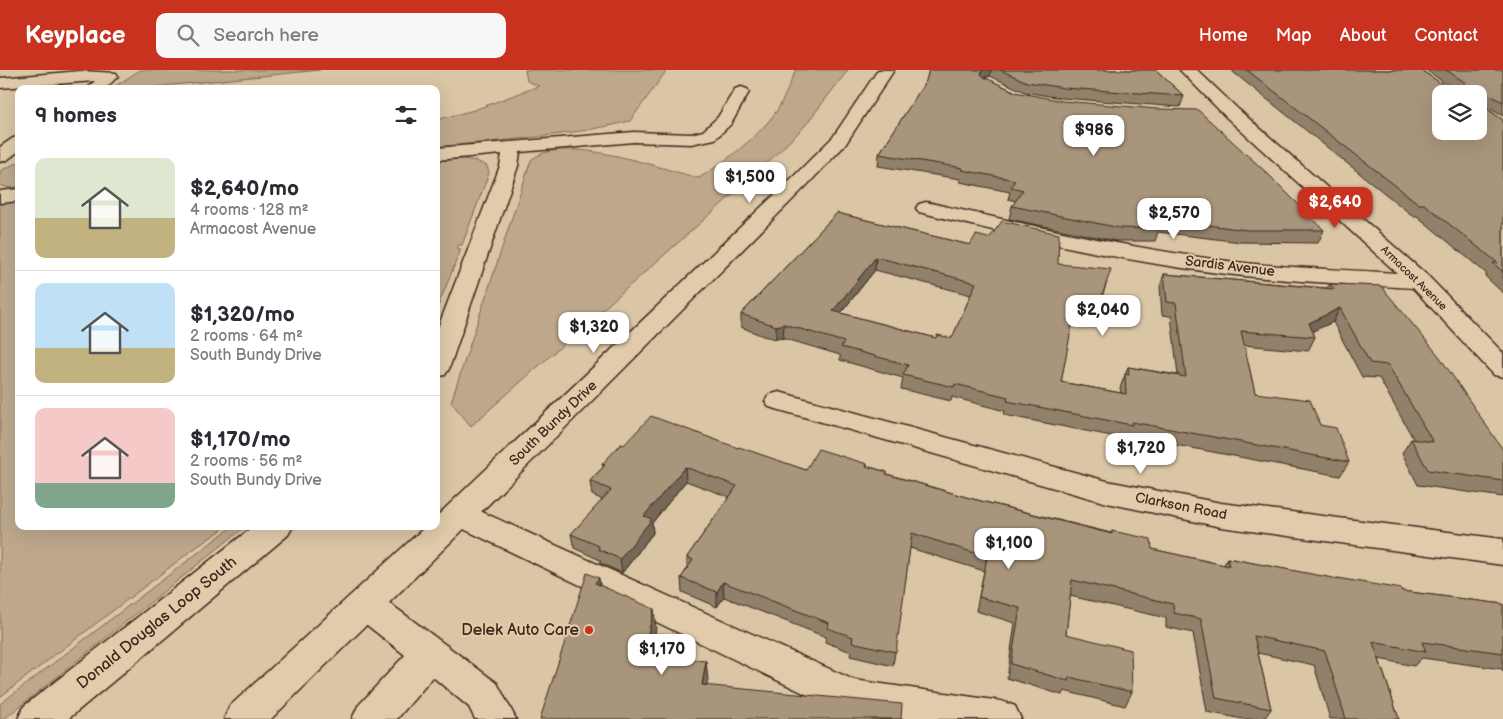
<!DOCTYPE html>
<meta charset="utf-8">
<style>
:root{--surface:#fff;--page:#f7f7f7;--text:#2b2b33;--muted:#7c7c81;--line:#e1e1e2;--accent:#c8321e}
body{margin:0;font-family:"Balsamiq Sans",sans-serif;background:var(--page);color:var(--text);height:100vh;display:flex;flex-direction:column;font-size:19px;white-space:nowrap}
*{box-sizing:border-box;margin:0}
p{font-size:16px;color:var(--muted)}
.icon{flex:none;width:28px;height:28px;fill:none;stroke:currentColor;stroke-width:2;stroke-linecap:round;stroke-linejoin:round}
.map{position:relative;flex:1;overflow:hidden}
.side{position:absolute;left:15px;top:15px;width:425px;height:445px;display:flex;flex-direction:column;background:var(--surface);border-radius:10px;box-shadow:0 5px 20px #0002}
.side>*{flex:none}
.tools{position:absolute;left:1432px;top:15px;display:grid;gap:10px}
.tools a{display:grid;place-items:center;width:55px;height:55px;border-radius:10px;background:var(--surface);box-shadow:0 5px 20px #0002;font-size:25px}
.price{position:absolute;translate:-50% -42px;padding:0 11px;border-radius:10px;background:#fff;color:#222;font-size:16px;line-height:32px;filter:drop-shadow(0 1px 2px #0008)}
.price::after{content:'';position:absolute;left:50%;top:30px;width:15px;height:11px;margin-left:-8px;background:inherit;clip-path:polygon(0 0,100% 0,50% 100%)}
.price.current{background:var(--accent);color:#fff}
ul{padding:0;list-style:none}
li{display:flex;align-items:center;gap:15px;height:125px;padding:0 20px}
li+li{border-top:1px solid var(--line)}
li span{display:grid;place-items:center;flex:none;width:140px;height:100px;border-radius:10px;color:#555}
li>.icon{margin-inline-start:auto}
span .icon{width:60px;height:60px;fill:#fffc;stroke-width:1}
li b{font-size:21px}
h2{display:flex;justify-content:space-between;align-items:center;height:60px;padding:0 20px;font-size:21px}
header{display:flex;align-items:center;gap:30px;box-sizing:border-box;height:70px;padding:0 25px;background:var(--accent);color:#fff}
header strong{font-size:24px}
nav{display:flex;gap:28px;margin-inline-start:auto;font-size:18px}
.search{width:350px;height:45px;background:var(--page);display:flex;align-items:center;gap:12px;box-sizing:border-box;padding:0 18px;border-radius:10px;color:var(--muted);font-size:19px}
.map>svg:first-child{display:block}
.green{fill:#bda88c;stroke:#7c6955}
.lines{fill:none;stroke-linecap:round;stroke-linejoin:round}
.minor-casing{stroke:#3b2a1e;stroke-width:3}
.major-casing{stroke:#3b2a1e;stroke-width:3}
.minor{fill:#e1cbaa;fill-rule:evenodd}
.major{fill:#e1cbaa;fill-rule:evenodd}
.wall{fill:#91806a;stroke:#3b2a1e;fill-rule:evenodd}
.shaded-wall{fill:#766856;stroke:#3b2a1e}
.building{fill:#a9957b;stroke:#3b2a1e;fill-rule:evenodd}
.poi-dot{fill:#c8321e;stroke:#e1cbaa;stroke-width:2}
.labels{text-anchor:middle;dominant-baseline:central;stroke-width:4;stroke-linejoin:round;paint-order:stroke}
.far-street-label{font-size:11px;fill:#3b2a1e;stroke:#e1cbaa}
.street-label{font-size:14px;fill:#3b2a1e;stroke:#e1cbaa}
.near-street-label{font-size:16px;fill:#3b2a1e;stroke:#e1cbaa}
.near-poi-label{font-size:16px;fill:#3b2a1e;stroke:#e1cbaa;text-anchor:end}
</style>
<header>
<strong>Keyplace</strong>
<div class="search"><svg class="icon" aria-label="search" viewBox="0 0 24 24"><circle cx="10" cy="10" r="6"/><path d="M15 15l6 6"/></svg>Search here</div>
<nav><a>Home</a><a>Map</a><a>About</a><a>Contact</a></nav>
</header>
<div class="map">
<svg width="1503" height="649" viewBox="0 0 1503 649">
<rect width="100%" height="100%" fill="#dac5a4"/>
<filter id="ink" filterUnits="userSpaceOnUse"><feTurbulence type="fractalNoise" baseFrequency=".02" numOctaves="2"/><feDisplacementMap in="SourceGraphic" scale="10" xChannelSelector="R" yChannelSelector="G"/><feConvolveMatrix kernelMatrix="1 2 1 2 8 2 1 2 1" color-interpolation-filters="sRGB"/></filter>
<g filter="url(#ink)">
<!-- green -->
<g class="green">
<path d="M 140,0 L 320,0 L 134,19 L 111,19 Z"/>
<path d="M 525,0 L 667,0 L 630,51 C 567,67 501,70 436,77 L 436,50 L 474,40 L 539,16 L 527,11 Z"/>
<path d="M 796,0 L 848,0 L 804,57 L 759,101 L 471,356 L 451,332 L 531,90 C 564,62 660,99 699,108 C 726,91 760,66 778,39 C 785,27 790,13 796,0 Z"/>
<path d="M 463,89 L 476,91 L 487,96 L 489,103 L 462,175 L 458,175 L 458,179 L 461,179 L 436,241 L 436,91 Z"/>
<path d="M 19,92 L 19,117 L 9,118 L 0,115 L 0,101 Z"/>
<path d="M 19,131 L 19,456 L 227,456 L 191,481 L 0,627 L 0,133 Z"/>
<path d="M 233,456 L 246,456 L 4,649 L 0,649 L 0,634 Z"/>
</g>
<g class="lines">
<defs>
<g id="minor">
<path d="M 1180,0 L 1197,0 L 1239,40 L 1428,206 L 1503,283 L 1503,307 L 1494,305 L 1413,218 C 1354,214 1294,212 1235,205 C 1129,193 1023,168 919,142 L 916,138 L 919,134 L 926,132 C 1028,155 1131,179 1235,192 C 1289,198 1343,200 1397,203 L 1227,48 Z"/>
<path d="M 81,1 L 116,3 L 118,6 L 105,19 L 87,19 L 95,11 L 0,18 L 0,8 Z"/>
<path d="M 741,17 L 747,19 L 749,22 L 731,54 L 715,69 L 691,74 L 634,72 L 520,82 L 518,96 L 449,299 L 445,305 L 436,307 L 436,263 L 500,96 L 502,84 L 436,90 L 436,78 L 634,62 L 691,64 L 703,61 L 718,47 L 735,19 Z"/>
<path d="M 19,67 L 19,81 L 7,90 L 0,92 L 0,77 L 13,68 Z"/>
<path d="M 19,119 L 19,131 L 0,133 L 0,121 Z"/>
<path d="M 779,322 L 1107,411 L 1221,433 L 1503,469 L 1503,495 L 1221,457 L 1107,433 L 769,337 L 765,331 L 769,325 Z"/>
<path d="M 460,432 L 854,610 L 1001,631 L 1015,636 L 1021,649 L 880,649 L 851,645 L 837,639 L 449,452 L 444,444 L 449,436 Z"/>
<path d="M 254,456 L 293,456 L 288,465 L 68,649 L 18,649 L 24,636 Z"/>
<path d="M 365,519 L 377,524 L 497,613 L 516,649 L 475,649 L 469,637 L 433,607 L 397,649 L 352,649 L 358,636 L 405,585 L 353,544 L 347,534 L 353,524 Z"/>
</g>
<path id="major" d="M 878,0 L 894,0 L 845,75 L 808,114 L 471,452 L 271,649 L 224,649 L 230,636 L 426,456 L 436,456 L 436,447 L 794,106 L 833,67 Z"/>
</defs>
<!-- minor casing -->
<use href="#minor" class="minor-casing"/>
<!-- major casing -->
<use href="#major" class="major-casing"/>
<!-- minor -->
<use href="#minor" class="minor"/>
<!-- major -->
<use href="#major" class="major"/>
</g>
<!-- wall -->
<g class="wall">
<path d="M 929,0 L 1156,0 L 1184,26 L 1180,37 L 1061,28 L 1025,22 L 990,6 L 985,8 L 1324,160 L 1318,173 L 1241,172 L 1158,162 L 1155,171 L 1116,171 L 1009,149 L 1012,136 L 1016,131 L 1008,129 L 1010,122 L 960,112 L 960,109 L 878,96 L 879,84 L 926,11 Z"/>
<path d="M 1233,0 L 1421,0 L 1445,16 L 1449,16 L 1426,0 L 1503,0 L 1503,46 L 1483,35 L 1483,36 L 1503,50 L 1503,223 L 1485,206 L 1487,204 L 1417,146 L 1413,146 L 1233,2 Z"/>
<path d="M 837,143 L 970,175 L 1058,194 L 1107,212 L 1092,257 L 1072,252 L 1061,312 L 1121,323 L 1120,318 L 1128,297 L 1178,305 L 1171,246 L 1162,245 L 1160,217 L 1164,204 L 1327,218 L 1330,214 L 1503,380 L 1503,427 L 1418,415 L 1402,383 L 1411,369 L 1414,370 L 1379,308 L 1362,307 L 1333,252 L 1312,261 L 1315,267 L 1308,281 L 1244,275 L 1255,323 L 1320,355 L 1349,392 L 1340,406 L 1128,366 L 1127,369 L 1004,345 L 1005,341 L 952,327 L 951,331 L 901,319 L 903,308 L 840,290 L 840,285 L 783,268 L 776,269 L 763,266 L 741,257 L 741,244 ZM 875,200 L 971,225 L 952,268 L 936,268 L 841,243 Z"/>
<path d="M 624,375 L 738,378 L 806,400 L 867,394 L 867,396 L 887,402 L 887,404 L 973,429 L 1111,463 L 1112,461 L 1152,479 L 1224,495 L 1227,488 L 1336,509 L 1337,508 L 1402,521 L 1503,534 L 1503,601 L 1502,599 L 1422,588 L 1414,596 L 1379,589 L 1399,649 L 1330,649 L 1314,595 L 1258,583 L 1271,639 L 1264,649 L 1243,649 L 1207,642 L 1193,563 L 1166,557 L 1166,548 L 1070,526 L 1066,564 L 1132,622 L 1125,636 L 1064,621 L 1062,625 L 1007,608 L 1015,553 L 976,541 L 984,501 L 910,478 L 893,596 L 850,586 L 851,582 L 825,572 L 826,567 L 724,527 L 717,537 L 682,522 L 681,508 L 687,499 L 687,487 L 729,427 L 686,411 L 652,453 L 653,463 L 622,503 L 600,493 L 600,490 L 574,478 L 571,464 L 603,430 L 592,425 L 590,411 L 603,397 L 602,394 Z"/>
</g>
<!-- shaded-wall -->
<g class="shaded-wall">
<path d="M 983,0 L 991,0 L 990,6 L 982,8 L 981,4 Z"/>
<path d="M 876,187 L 875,200 L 832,254 L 833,241 Z"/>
<path d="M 1340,238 L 1333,252 L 1302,266 L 1309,253 Z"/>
<path d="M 784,254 L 783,268 L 776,269 L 776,256 Z"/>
<path d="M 685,397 L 686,411 L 652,453 L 653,463 L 622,503 L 620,489 L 644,446 Z"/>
<path d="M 599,508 L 602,528 L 595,513 Z"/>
<path d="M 723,512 L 724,527 L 717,537 L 717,522 Z"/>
<path d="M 654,539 L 656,559 L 646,604 L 643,585 Z"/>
<path d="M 706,591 L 708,610 L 703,634 L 702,615 Z"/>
</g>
<!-- building -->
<g class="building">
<path d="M 929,0 L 983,0 L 981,4 L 984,7 L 1015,22 L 1063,31 L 1158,39 L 1198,40 L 1268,104 L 1324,160 L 1247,160 L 1159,149 L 1159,159 L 1120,158 L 1012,136 L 1023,120 L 1011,117 L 1015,110 L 962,100 L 963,98 L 879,84 L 926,11 Z"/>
<path d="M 1000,0 L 1156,0 L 1184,26 L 1064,18 L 1027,12 Z"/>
<path d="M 1247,0 L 1421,0 L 1445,16 L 1465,15 L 1466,13 L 1446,0 L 1503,0 L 1503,32 L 1486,23 L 1483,24 L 1483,36 L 1503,50 L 1503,202 L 1493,193 L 1498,193 L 1424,134 L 1419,134 ZM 1441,24 L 1479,24 L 1479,61 L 1441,61 Z"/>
<path d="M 837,143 L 970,175 L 976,165 L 988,168 L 991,166 L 1002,151 L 1059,164 L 1058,194 L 1111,199 L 1096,244 L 1075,239 L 1061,312 L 1126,324 L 1125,304 L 1129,305 L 1128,297 L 1186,307 L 1176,233 L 1167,232 L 1164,204 L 1334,219 L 1330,214 L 1381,216 L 1439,286 L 1503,380 L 1503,411 L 1428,400 L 1411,369 L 1433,372 L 1388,295 L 1370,293 L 1340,238 L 1309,253 L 1315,267 L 1241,261 L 1255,323 L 1310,330 L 1320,355 L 1336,358 L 1349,392 L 1132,352 L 1132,355 L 1007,331 L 1008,327 L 955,314 L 954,317 L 903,305 L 908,295 L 841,277 L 844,272 L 784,254 L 776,256 L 764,252 L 741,244 ZM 876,187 L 976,213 L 952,268 L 937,265 L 936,268 L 833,241 Z"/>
<path d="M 651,346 L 738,378 L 739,377 L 806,400 L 818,379 L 867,394 L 866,396 L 887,402 L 886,404 L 973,429 L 1112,464 L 1112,461 L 1151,469 L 1152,479 L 1229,496 L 1227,488 L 1338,509 L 1337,508 L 1401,519 L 1402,521 L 1503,534 L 1503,583 L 1422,572 L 1426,582 L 1373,572 L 1399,649 L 1346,649 L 1325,581 L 1254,566 L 1271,639 L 1216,628 L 1201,549 L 1174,543 L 1173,534 L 1072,510 L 1066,564 L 1131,580 L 1132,622 L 1069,607 L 1068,611 L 1011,594 L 1020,538 L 979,527 L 987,487 L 912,463 L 896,582 L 852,572 L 853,567 L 827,558 L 829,553 L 723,512 L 717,522 L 681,508 L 693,490 L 687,487 L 737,416 L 685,397 L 644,446 L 652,449 L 620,489 L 598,479 L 599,476 L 571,464 L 611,420 L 590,411 L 605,395 L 602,394 L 621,374 L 624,375 Z"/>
<path d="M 587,503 L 599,508 L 595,513 L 654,539 L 643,585 L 706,591 L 702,615 L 902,634 L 901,649 L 540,649 Z"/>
</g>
</g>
<!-- markers -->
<circle class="poi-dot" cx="589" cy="560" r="5"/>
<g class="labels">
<!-- far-street labels -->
<g class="far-street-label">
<text transform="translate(1414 208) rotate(44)">Armacost Avenue</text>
</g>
<!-- street labels -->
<g class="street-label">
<text transform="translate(1230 196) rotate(7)">Sardis Avenue</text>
<text transform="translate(553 353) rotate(-44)">South Bundy Drive</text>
<text transform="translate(1181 436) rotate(11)">Clarkson Road</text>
</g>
<!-- near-street labels -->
<g class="near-street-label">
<text transform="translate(157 553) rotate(-39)">Donald Douglas Loop South</text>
</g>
<!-- near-poi labels -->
<g class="near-poi-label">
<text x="579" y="560">Delek Auto Care</text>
</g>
</g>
</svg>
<div class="tools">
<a><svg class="icon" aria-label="layers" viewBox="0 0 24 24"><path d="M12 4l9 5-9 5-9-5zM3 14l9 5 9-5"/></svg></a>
</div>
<b class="price" style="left:1094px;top:87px">$986</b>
<b class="price" style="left:750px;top:134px">$1,500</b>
<b class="price current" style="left:1335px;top:159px">$2,640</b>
<b class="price" style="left:1174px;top:170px">$2,570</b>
<b class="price" style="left:1103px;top:267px">$2,040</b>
<b class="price" style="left:594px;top:284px">$1,320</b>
<b class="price" style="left:1141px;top:405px">$1,720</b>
<b class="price" style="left:1009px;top:500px">$1,100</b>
<b class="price" style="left:662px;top:606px">$1,170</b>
<section class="side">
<h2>9 homes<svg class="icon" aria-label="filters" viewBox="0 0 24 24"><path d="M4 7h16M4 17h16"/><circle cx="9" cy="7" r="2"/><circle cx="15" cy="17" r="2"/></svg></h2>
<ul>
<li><span style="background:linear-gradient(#dfe7d0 60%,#c2b280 0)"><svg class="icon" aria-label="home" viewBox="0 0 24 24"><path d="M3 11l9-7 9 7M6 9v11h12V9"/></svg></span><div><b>$2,640/mo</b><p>4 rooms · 128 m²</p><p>Armacost Avenue</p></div></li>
<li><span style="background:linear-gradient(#bfe0f5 65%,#c2b280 0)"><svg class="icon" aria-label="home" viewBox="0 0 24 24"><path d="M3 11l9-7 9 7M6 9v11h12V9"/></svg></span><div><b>$1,320/mo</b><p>2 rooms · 64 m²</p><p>South Bundy Drive</p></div></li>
<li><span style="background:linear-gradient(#f6c9c9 75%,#7fa58c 0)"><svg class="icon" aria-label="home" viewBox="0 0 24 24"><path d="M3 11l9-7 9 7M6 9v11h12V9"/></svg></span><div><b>$1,170/mo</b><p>2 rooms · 56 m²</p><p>South Bundy Drive</p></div></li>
</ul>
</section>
</div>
